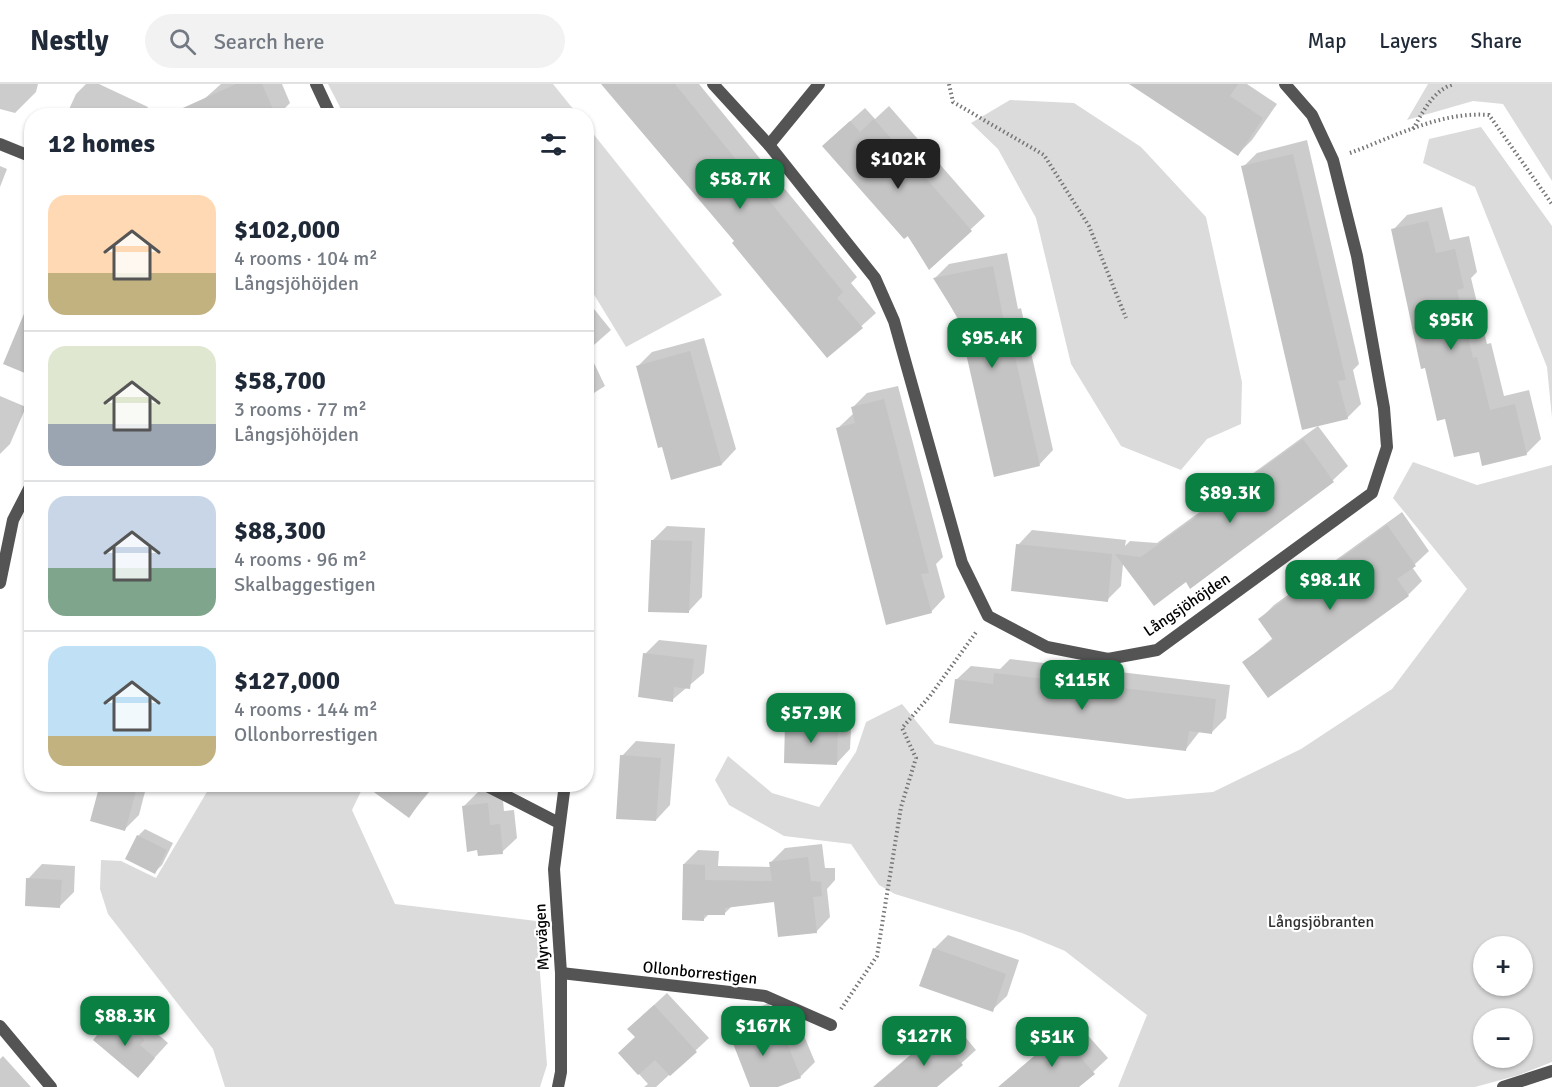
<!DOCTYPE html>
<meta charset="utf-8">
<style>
:root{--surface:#fff;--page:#f2f2f3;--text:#1f2937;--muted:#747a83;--line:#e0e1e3;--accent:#0b8043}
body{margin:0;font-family:Signika,sans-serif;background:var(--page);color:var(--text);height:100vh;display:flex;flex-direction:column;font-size:22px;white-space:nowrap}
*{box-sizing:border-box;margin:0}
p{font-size:20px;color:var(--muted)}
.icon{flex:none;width:33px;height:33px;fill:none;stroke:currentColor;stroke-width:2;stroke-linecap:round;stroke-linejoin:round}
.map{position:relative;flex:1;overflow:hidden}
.panel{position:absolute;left:24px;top:24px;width:570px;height:684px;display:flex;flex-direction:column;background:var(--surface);border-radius:24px;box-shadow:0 2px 4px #0004}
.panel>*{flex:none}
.tools{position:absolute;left:1473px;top:852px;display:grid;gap:12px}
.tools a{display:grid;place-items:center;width:60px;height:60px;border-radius:50%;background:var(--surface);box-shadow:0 2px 4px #0004;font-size:30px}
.price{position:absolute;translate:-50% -51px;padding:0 14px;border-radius:12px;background:var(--accent);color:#fff;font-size:20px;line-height:39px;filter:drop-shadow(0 2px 3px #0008)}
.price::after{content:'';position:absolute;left:50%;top:36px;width:18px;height:14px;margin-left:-9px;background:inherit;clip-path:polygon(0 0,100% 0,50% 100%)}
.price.on{background:#222;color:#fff}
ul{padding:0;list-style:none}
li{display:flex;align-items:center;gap:18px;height:150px;padding:0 24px}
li+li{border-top:2px solid var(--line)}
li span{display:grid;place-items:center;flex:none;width:168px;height:120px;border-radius:18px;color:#555}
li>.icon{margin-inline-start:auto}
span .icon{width:72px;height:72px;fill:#fffc;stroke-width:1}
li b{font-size:26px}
h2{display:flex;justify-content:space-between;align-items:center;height:72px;padding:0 24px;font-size:26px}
header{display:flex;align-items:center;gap:36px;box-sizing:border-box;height:84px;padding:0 30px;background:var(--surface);border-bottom:2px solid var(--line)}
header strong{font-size:28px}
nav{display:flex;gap:33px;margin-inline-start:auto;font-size:21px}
.search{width:420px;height:54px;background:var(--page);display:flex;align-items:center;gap:15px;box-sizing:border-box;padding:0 21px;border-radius:33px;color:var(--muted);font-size:22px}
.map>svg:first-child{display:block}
.green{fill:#dbdbdb;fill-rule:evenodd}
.shadow{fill:#0003;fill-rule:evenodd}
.building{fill:#c4c4c4}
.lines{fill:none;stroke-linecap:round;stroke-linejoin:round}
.path{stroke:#767676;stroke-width:4;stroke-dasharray:1.5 3;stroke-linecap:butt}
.service{stroke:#545454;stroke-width:12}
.minor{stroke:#545454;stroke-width:12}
.tertiary{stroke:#545454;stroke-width:12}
.labels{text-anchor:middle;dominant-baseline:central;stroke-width:4.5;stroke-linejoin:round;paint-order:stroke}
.street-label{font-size:16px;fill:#000;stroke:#fff}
.park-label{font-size:16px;fill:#323232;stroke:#fff}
</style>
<header>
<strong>Nestly</strong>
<div class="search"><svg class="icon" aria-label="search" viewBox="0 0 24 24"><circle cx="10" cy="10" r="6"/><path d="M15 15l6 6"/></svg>Search here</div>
<nav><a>Map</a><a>Layers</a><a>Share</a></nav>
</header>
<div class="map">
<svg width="1552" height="1003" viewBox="0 0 1552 1003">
<rect width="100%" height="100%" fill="#fff"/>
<!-- green -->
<g class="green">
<path d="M 328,0 L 553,0 L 578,31 L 344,31 Z"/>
<path d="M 1428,0 L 1552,0 L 1552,97 L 1503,20 L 1473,17 L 1407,36 Z"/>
<path d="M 1010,16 L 1074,19 L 1141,63 L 1206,133 L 1242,298 L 1241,340 L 1207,355 L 1181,386 L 1121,362 L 1071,280 L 1036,134 L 998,65 L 971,39 Z"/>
<path d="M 587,42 L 722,211 L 626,263 L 587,199 Z"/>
<path d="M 1481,43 L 1552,142 L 1552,334 L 1547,283 L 1475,103 L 1423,79 L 1429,55 Z"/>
<path d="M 1413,378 L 1477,401 L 1552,381 L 1552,978 L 1519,991 L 1475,1003 L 1118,1003 L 1147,931 L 1065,867 L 1022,849 L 895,810 L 879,801 L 851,760 L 784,752 L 729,721 L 715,696 L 728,672 L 772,709 L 819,723 L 856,668 L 866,638 L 902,620 L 935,660 L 1127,715 L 1213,708 L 1301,665 L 1392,605 L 1467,505 L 1393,414 ZM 1484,862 L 1522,862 L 1522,902 L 1484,902 ZM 1484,934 L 1522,934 L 1522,974 L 1484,974 Z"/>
<path d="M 211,701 L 364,701 L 352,726 L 395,820 L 536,837 L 547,981 L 540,1003 L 225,1003 L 213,965 L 108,830 L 100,805 L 101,776 L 121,777 L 156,794 Z"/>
</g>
<!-- shadow -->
<g class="shadow">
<path d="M 0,0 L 38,0 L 36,8 L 15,29 L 0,25 Z"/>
<path d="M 86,0 L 99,0 L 148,23 L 144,32 L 66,32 L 76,10 Z"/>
<path d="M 221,0 L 282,0 L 290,19 L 277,32 L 210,32 L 203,16 Z"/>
<path d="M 603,0 L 699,0 L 857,193 L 851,199 L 876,229 L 828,272 L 736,157 Z"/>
<path d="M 1132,0 L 1247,0 L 1277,20 L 1252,56 L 1238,70 Z"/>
<path d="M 889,22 L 985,132 L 929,184 L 838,48 L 865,24 L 875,35 Z"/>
<path d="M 1307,56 L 1359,280 L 1353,286 L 1361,320 L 1347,334 L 1243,83 L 1257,69 Z"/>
<path d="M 0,82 L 7,85 L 0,103 Z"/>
<path d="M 1442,123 L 1450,156 L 1469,152 L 1477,188 L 1471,194 L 1487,260 L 1491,259 L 1504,312 L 1529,306 L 1541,355 L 1526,370 L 1480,366 L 1446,333 L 1393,146 L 1407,131 Z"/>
<path d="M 1007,169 L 1018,225 L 1021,224 L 1053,366 L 1039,381 L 935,194 L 949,180 Z"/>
<path d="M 586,215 L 611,246 L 586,268 Z"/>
<path d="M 704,254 L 736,365 L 722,380 L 672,394 L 638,282 L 652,268 Z"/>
<path d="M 594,279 L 605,302 L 586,314 L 586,283 Z"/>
<path d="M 898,302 L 943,473 L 936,480 L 945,513 L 931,528 L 838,344 L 854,329 L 852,324 L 867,309 Z"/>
<path d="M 0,312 L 26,323 L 10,360 L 0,370 Z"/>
<path d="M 1318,342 L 1348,382 L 1333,396 L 1191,503 L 1186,496 L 1123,480 L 1121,502 L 1107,516 L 1018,461 L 1032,446 L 1126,456 L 1125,462 L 1130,457 L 1157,459 Z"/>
<path d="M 1402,428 L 1429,467 L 1412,483 L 1422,497 L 1408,511 L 1244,578 L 1273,554 L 1260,535 L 1274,521 Z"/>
<path d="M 667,442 L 705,444 L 702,513 L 688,528 L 653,456 Z"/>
<path d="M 659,556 L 707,561 L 704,589 L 672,616 L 645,570 Z"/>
<path d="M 1010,575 L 1230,601 L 1226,634 L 1211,649 L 1200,647 L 1186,665 L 956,596 L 971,582 L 1000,585 Z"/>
<path d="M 801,625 L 852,628 L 850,665 L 836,680 L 787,640 Z"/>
<path d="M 636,657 L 675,660 L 670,721 L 656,736 L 622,672 Z"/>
<path d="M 101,700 L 147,700 L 139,731 L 125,745 Z"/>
<path d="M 376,700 L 436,700 L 409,732 Z"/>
<path d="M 502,706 L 504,727 L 514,726 L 517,754 L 502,768 L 464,722 L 478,708 Z"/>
<path d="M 145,745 L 173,759 L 162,781 L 155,788 L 127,775 L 138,752 Z"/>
<path d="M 822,760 L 825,784 L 835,784 L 835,796 L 827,805 L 830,833 L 816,848 L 775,816 L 733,821 L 724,830 L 710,829 L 704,835 L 684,780 L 698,766 L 719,767 L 718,782 L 771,783 L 771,778 L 785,764 Z"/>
<path d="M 42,780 L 75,782 L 74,808 L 60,822 L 28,795 Z"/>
<path d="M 948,851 L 1019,876 L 1007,912 L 992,926 L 934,865 Z"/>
<path d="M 667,909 L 709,954 L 656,1003 L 644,1003 L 648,1000 L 620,969 L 636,953 L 642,932 Z"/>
<path d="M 769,919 L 781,950 L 800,942 L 815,978 L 800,993 L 774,1003 L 752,1003 L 728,945 L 743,930 ZM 761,928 L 762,931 L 743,939 L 743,936 Z"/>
<path d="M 124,923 L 131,929 L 137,924 L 158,941 L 153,946 L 168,959 L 138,992 L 110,937 Z"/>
<path d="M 951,936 L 976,966 L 935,1003 L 888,1003 L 883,997 Z"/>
<path d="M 1075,937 L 1108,974 L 1077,1003 L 1017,1003 L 1010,995 Z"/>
<path d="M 3,972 L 31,1003 L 0,1003 L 0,975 Z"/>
</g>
<!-- building -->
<g class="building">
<path d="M 236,0 L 262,0 L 276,32 L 165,32 Z"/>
<path d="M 601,0 L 675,0 L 843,208 L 837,214 L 863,244 L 827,274 L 768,203 L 732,159 L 734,157 Z"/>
<path d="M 1129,0 L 1238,0 L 1230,12 L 1263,34 L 1238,72 Z"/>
<path d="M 874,35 L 972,147 L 929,186 L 908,152 L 904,155 L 822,62 L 850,37 L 860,48 Z"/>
<path d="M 1293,70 L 1346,296 L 1338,297 L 1348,335 L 1302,346 L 1241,82 Z"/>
<path d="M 1428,137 L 1436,169 L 1455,165 L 1464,204 L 1457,206 L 1473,274 L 1477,273 L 1490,326 L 1515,320 L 1527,371 L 1482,382 L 1479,368 L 1454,373 L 1445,335 L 1437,337 L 1425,284 L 1421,285 L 1391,145 Z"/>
<path d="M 993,182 L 1004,238 L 1007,238 L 1040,382 L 994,393 L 958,234 L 933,194 Z"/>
<path d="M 31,213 L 32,213 L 32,292 L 3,280 Z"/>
<path d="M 690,267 L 722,381 L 671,396 L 662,363 L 658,364 L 636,282 Z"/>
<path d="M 884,315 L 929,489 L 921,490 L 932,529 L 886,541 L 836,344 L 855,339 L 851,323 Z"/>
<path d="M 1303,355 L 1334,398 L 1190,505 L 1186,498 L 1154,522 L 1115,470 L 1141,473 Z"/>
<path d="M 1387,441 L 1416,482 L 1397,495 L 1409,512 L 1268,614 L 1242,578 L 1273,556 L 1258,535 Z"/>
<path d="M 651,456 L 692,457 L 689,529 L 648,528 Z"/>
<path d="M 1016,460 L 1112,470 L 1108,518 L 1011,507 Z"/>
<path d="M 643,569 L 694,575 L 690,605 L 674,603 L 673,618 L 638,613 Z"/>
<path d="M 994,589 L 1216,615 L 1212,650 L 1189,647 L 1186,667 L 949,639 L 955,595 L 993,600 Z"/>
<path d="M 785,639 L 838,641 L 837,681 L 784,679 Z"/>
<path d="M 620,671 L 661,674 L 656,737 L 616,735 Z"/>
<path d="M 100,700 L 138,700 L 125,747 L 90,737 Z"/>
<path d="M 363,700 L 433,700 L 409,734 Z"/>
<path d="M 488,719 L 490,741 L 500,740 L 503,770 L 478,772 L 477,766 L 467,768 L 462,722 Z"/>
<path d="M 137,751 L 167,766 L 155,790 L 125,775 Z"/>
<path d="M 808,773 L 811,797 L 821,798 L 822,812 L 813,813 L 817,849 L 778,853 L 774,818 L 725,824 L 725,831 L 704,831 L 704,837 L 682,836 L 683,780 L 705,781 L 705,796 L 772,797 L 769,778 Z"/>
<path d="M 26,794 L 62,796 L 60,824 L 25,822 Z"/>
<path d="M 933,864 L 1006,890 L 993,928 L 919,902 Z"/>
<path d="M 654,921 L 697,968 L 670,992 L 655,976 L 638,991 L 618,969 L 635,953 L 627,945 Z"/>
<path d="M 755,933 L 767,963 L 786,956 L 801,994 L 778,1003 L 750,1003 L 727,944 Z"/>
<path d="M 109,936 L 117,942 L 121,937 L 145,956 L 140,961 L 155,974 L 138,994 L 93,956 Z"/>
<path d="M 936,949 L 963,981 L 937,1003 L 873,1003 Z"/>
<path d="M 1060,950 L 1095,990 L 1079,1003 L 998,1003 Z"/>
</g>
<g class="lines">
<!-- path -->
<g class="path">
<path d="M 949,0 L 953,18 L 1044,71 L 1089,142 L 1126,234"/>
<path d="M 1413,45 C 1423,28 1433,6 1454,0"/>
<path d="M 1350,69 C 1394,53 1441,27 1489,31 L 1552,120"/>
<path d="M 841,925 L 877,872 L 901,723 L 916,674 L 902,644 L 930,612 L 977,547"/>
</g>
<!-- service -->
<path class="service" d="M 0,60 L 32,73"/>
<!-- minor -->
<g class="minor">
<path d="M 316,0 L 331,32"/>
<path d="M 713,0 L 769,61 L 875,194 L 894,237 L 962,479 L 988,532 L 1047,563 L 1108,575 L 1157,566 L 1372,409 L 1387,363 L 1384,324 L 1357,172 L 1333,76 L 1312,31 L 1285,0"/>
<path d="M 769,61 L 819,0"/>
<path d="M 0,499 L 13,436 L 32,399"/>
<path d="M 586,528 L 586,551"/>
<path d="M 483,700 L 559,739"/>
<path d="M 561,889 L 765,912 L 831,941"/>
<path d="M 0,942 L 51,1003"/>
<path d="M 558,1003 L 561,988 L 561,889 L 554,785 L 565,700"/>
</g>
<!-- tertiary -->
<path class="tertiary" d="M 1503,1003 L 1552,987"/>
</g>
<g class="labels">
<!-- street labels -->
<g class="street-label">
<text transform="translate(1187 521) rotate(-34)">Långsjöhöjden</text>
<text transform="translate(542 853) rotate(-93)">Myrvägen</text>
<text transform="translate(700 889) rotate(6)">Ollonborrestigen</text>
</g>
<!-- park labels -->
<g class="park-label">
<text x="1321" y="838">Långsjöbranten</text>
</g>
</g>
</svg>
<div class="tools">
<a>+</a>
<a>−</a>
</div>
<b class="price on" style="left:898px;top:106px">$102K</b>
<b class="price" style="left:740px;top:126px">$58.7K</b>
<b class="price" style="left:1451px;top:267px">$95K</b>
<b class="price" style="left:992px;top:285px">$95.4K</b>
<b class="price" style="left:1230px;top:440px">$89.3K</b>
<b class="price" style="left:1330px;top:527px">$98.1K</b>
<b class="price" style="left:1082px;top:627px">$115K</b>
<b class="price" style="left:811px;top:660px">$57.9K</b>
<b class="price" style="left:125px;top:963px">$88.3K</b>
<b class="price" style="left:763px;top:973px">$167K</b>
<b class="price" style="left:924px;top:983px">$127K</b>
<b class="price" style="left:1052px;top:984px">$51K</b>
<section class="panel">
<h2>12 homes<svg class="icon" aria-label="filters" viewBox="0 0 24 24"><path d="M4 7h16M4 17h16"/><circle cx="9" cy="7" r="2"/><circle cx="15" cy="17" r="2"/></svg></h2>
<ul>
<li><span style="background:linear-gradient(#ffd9b3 65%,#c2b280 0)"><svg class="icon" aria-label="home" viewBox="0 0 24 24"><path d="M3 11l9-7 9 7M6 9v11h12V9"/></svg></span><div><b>$102,000</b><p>4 rooms · 104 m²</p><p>Långsjöhöjden</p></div></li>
<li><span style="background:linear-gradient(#dfe7d0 65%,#9aa5b1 0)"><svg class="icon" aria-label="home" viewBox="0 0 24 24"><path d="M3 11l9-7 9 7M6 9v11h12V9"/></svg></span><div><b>$58,700</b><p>3 rooms · 77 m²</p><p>Långsjöhöjden</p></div></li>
<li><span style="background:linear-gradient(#c9d6e8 60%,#7fa58c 0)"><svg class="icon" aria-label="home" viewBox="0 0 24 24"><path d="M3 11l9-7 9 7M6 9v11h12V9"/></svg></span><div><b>$88,300</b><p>4 rooms · 96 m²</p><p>Skalbaggestigen</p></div></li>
<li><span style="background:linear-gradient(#bfe0f5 75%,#c2b280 0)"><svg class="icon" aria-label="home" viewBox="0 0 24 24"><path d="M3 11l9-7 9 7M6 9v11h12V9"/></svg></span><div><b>$127,000</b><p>4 rooms · 144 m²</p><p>Ollonborrestigen</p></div></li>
</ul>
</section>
</div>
